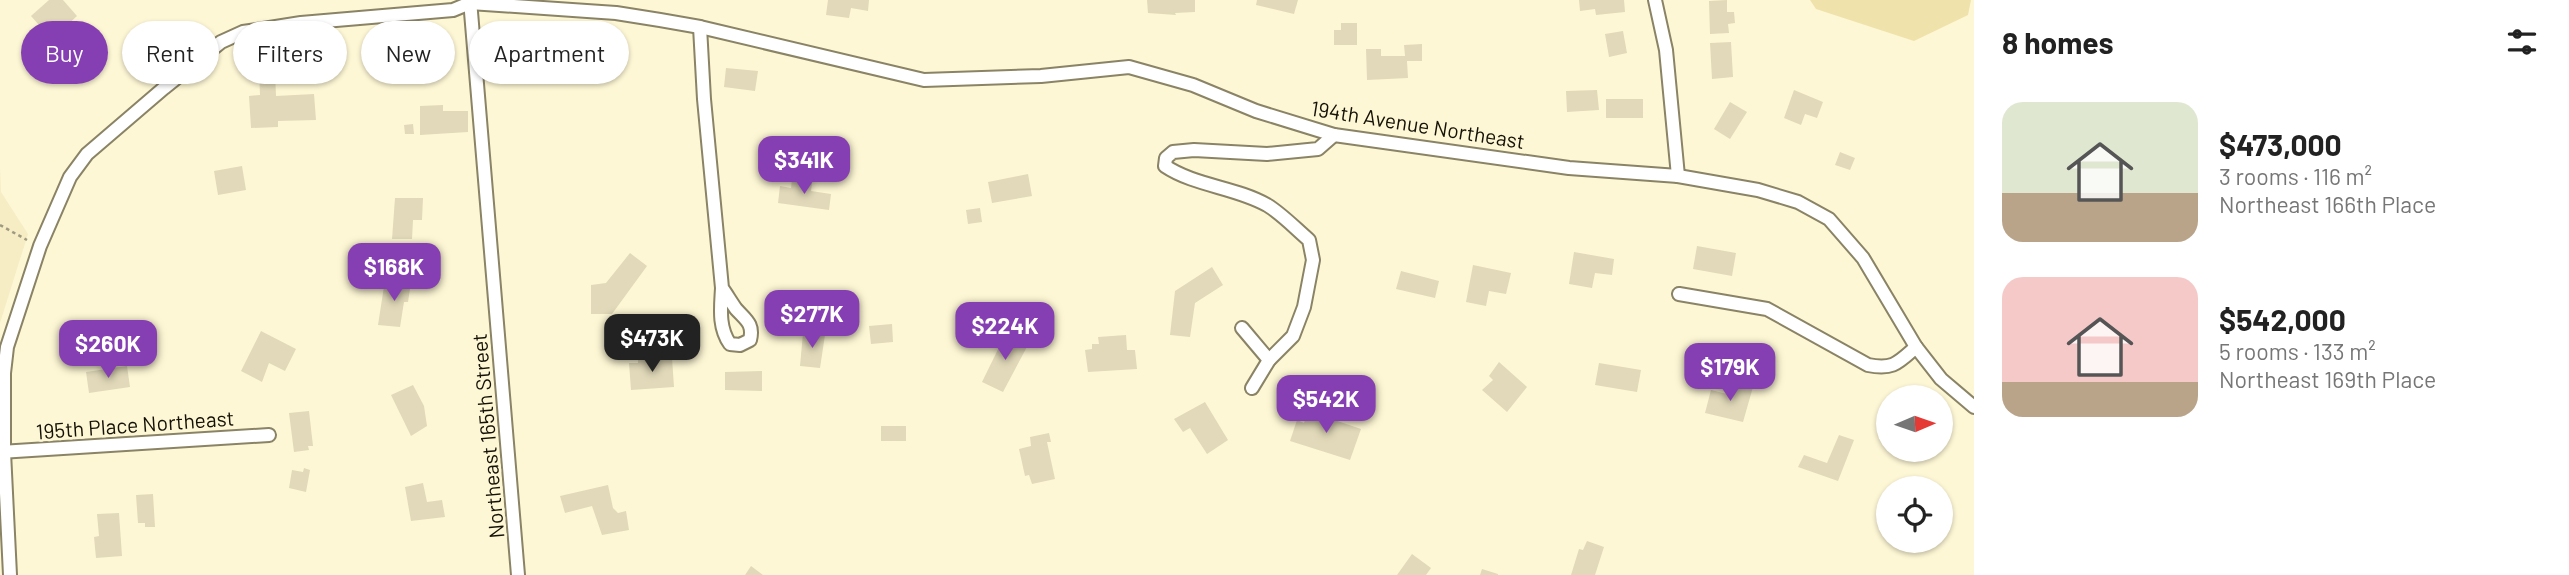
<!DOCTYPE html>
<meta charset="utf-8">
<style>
:root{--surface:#fff;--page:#f2f2f2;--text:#222;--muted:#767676;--accent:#863fb2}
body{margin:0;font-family:Barlow,sans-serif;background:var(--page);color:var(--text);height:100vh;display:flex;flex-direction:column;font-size:26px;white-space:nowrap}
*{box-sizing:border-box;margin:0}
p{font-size:23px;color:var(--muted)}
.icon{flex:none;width:38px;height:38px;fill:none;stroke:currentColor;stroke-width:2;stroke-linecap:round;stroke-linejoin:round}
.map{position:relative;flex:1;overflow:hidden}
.drawer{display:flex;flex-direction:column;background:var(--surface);width:595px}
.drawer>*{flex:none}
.hud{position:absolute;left:21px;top:21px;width:665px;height:63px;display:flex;gap:14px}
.needle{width:46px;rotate:88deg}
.fabs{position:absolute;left:1876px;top:385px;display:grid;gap:14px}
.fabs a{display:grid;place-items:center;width:77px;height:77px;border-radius:50%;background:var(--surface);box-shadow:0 2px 5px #0004;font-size:35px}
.price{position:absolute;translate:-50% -60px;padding:0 16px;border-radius:14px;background:var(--accent);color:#fff;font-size:23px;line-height:46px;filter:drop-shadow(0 2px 4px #0008)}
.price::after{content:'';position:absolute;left:50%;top:42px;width:21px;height:16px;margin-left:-10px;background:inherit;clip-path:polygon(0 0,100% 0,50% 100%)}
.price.selected{background:#222;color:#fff}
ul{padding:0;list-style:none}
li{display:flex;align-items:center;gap:21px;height:175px;padding:0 28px}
li span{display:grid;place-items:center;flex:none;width:196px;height:140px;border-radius:21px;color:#555}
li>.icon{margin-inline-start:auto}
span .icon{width:84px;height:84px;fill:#fffc;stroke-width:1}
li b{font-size:30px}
h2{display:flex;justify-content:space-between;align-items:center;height:84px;padding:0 28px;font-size:30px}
.pill{padding:0 24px;border-radius:32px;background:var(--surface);box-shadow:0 2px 5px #0004;font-size:24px;line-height:63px}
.pill.selected{background:var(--accent);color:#fff}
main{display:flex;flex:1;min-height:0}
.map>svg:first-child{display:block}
.built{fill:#f6edc4}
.green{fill:#f0e2ab}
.building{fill:#e1d9b9}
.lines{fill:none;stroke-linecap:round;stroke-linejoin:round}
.street-casing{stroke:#8a8365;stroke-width:16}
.path{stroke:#9f9a81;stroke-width:2.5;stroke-dasharray:3.5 3.5;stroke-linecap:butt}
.street{stroke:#fff;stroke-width:12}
.labels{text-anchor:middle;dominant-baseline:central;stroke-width:5;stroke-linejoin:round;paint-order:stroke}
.street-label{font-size:21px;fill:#141106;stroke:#fef7d5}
</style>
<main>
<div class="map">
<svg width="1974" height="575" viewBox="0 0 1974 575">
<rect width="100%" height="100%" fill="#fef7d5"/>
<!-- built -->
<path class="built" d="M 0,166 L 1,192 L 28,234 L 0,323 Z"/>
<!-- green -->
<path class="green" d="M 1810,0 L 1971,0 L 1968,15 L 1914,41 L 1816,9 Z"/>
<!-- building -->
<g class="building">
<path d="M 49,0 L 63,0 L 77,16 L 66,26 L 84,47 L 70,60 L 31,16 Z"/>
<path d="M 828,0 L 869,0 L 868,11 L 851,8 L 849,18 L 826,15 Z"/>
<path d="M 1147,0 L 1195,0 L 1195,12 L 1175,13 L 1176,15 L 1148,13 Z"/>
<path d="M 1257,0 L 1298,0 L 1294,14 L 1256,5 Z"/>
<path d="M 1579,0 L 1624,0 L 1625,12 L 1596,15 L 1595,9 L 1580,11 Z"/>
<path d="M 1727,0 L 1727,12 L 1734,12 L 1735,23 L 1728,24 L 1729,33 L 1710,34 L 1709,1 Z"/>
<path d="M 1341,23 L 1357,23 L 1357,45 L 1334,45 L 1334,30 L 1341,30 Z"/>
<path d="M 1623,31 L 1627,53 L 1609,57 L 1605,34 Z"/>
<path d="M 1731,42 L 1733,77 L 1712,79 L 1710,43 Z"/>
<path d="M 1422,44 L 1422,61 L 1407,61 L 1408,78 L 1367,80 L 1366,49 L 1381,49 L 1381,56 L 1405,56 L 1404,45 Z"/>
<path d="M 726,68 L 758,71 L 755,91 L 724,87 Z"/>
<path d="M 259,70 L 275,70 L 276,96 L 314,94 L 316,120 L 278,121 L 278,127 L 251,128 L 249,96 L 260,95 Z"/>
<path d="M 1597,90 L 1599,110 L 1567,112 L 1566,91 Z"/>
<path d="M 1794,90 L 1823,102 L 1817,118 L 1805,114 L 1801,125 L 1784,118 Z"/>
<rect x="1606" y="99" width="37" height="19"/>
<path d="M 1730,102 L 1747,112 L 1730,139 L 1714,129 Z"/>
<path d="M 443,105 L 443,111 L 468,111 L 468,132 L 420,135 L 420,106 Z"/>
<path d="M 413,124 L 414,134 L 405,134 L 404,125 Z"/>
<path d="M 1840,152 L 1855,158 L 1850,170 L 1835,165 Z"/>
<path d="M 242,166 L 246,190 L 218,195 L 214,171 Z"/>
<path d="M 1028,174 L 1032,196 L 992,203 L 988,182 Z"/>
<path d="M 792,180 L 812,183 L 811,191 L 831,194 L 829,210 L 778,203 L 780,186 L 791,188 Z"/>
<path d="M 395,198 L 423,198 L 422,220 L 413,220 L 412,239 L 392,239 Z"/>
<path d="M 980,208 L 982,222 L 968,224 L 966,210 Z"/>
<path d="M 1697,246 L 1736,253 L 1732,276 L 1693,269 Z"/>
<path d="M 1574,252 L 1614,259 L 1612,275 L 1595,273 L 1592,288 L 1569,284 Z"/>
<path d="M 630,253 L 647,266 L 612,314 L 591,314 L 591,285 L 606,283 Z"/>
<path d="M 1473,265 L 1511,273 L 1506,294 L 1489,291 L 1486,306 L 1466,302 Z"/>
<path d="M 1212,267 L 1223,285 L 1195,303 L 1190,337 L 1170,335 L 1175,291 Z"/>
<path d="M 1401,271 L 1439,281 L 1435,298 L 1396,289 Z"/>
<path d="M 385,280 L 411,282 L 408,302 L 404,302 L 400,327 L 378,325 Z"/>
<path d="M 892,324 L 893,342 L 871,344 L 869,326 Z"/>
<path d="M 261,331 L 296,349 L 285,371 L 269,363 L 262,382 L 241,371 Z"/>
<path d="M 1007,331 L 1029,343 L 1003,392 L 982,382 Z"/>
<path d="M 803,333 L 825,335 L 820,368 L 800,366 Z"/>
<path d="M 1126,335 L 1127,350 L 1135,350 L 1137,369 L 1088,372 L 1085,350 L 1092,349 L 1092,344 L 1099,344 L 1098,337 Z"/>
<path d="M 672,358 L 674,387 L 631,390 L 629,363 L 638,363 L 638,360 Z"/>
<path d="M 1499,362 L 1527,387 L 1507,412 L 1482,390 L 1493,380 L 1489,376 Z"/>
<path d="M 1599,363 L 1641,370 L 1637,392 L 1595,385 Z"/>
<path d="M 127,366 L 130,387 L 89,393 L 86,372 Z"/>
<path d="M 762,371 L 762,391 L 725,390 L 725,372 Z"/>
<path d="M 1734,383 L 1753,387 L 1743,422 L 1705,413 L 1711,390 L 1731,395 Z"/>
<path d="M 413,385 L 424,406 L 427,426 L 411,436 L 391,395 Z"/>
<path d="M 1205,402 L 1228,440 L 1207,454 L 1190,428 L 1183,432 L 1174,419 Z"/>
<path d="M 309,411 L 313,446 L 308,446 L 309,450 L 294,452 L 289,413 Z"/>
<path d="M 1308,411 L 1361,429 L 1350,460 L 1290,441 L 1297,420 L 1304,423 Z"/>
<rect x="881" y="426" width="25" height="15"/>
<path d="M 1049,433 L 1051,442 L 1047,442 L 1055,479 L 1032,484 L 1029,475 L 1025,476 L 1019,449 L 1031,446 L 1030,437 Z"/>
<path d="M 1839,435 L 1854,440 L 1838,481 L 1798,467 L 1804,455 L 1827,463 Z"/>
<path d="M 1906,450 L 1926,450 L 1912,459 Z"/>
<path d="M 304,468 L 310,470 L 306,492 L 289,488 L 292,470 L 303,472 Z"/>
<path d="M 423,483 L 427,502 L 442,500 L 445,517 L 411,521 L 405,487 Z"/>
<path d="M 608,485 L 613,508 L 618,513 L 626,511 L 629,530 L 602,535 L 592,506 L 565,513 L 560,496 Z"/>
<path d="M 153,494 L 155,527 L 145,527 L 145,523 L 138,523 L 136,495 Z"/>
<path d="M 119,513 L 122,556 L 96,558 L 94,537 L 99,536 L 97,514 Z"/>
<path d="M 1587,541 L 1604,547 L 1595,575 L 1571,575 L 1579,549 L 1583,550 Z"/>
<path d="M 1412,554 L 1431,568 L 1426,575 L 1397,575 Z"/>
<path d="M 751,566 L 763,575 L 745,575 Z"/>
<path d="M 1482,569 L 1498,574 L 1498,575 L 1480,575 Z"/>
</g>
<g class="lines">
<defs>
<g id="street">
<path d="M 470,0 L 518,575"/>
<path d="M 1655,0 L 1666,50 L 1678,176"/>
<path d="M 700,27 L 704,99 L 722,288 C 721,307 718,327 730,344 L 740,345 L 750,340 C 754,324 746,320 736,309 C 731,302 727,295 722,288"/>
<path d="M 1679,294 L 1767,309 L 1868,365 C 1893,370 1898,363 1916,347"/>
<path d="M 1242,328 L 1269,360"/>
<path d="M 1252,388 L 1269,360 L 1293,336 L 1304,307 L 1313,260 L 1309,240 C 1296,229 1282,214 1267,205 C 1235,187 1195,186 1165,166 L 1166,158 L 1173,152 L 1194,150 L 1267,154 L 1318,149 L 1334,135"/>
<path d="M 0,452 L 269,435"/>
<path d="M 10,575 L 4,452 L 4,373 L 7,347 L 40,246 L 70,177 L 87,154 L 164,88 L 221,42 L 243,32 L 301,23 L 453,10 L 470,3 L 616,13 L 660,20 L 700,27 L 924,80 L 1041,76 L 1129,67 L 1193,85 L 1256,111 L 1334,135 L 1569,168 L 1678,176 L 1758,190 L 1798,202 L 1829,219 L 1863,258 L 1916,347 L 1941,379 L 1974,407"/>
</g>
</defs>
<!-- street casing -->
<use href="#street" class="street-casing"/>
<!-- path -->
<path class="path" d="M 0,225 L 27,240"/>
<!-- street -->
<use href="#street" class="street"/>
</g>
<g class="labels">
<!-- street labels -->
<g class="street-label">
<text transform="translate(1418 124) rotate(9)">194th Avenue Northeast</text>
<text transform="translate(135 424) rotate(-4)">195th Place Northeast</text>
<text transform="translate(487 436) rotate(-95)">Northeast 165th Street</text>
</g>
</g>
</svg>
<div class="fabs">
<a><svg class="needle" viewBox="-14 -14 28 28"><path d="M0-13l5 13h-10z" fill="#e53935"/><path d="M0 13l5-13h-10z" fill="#767676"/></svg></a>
<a><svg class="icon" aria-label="locate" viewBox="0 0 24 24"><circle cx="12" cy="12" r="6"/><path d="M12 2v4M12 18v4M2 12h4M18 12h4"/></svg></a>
</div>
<b class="price" style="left:804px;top:196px">$341K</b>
<b class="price" style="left:394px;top:303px">$168K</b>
<b class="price" style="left:812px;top:350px">$277K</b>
<b class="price" style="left:1005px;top:362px">$224K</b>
<b class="price selected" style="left:652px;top:374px">$473K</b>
<b class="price" style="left:108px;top:380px">$260K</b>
<b class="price" style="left:1730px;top:403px">$179K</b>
<b class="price" style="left:1326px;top:435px">$542K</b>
<div class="hud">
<a class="pill selected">Buy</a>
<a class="pill">Rent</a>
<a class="pill">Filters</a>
<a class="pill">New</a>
<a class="pill">Apartment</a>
</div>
</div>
<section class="drawer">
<h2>8 homes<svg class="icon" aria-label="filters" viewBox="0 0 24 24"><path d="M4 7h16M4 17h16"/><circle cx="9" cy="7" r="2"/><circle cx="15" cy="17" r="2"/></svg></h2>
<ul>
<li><span style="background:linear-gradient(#dfe7d0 65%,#b9a48a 0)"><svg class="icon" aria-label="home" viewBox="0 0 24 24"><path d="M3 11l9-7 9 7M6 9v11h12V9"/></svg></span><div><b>$473,000</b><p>3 rooms · 116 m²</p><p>Northeast 166th Place</p></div></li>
<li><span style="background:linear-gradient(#f6c9c9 75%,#b9a48a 0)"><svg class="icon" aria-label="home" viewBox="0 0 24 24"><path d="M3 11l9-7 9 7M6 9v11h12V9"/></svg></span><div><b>$542,000</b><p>5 rooms · 133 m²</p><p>Northeast 169th Place</p></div></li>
</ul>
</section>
</main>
